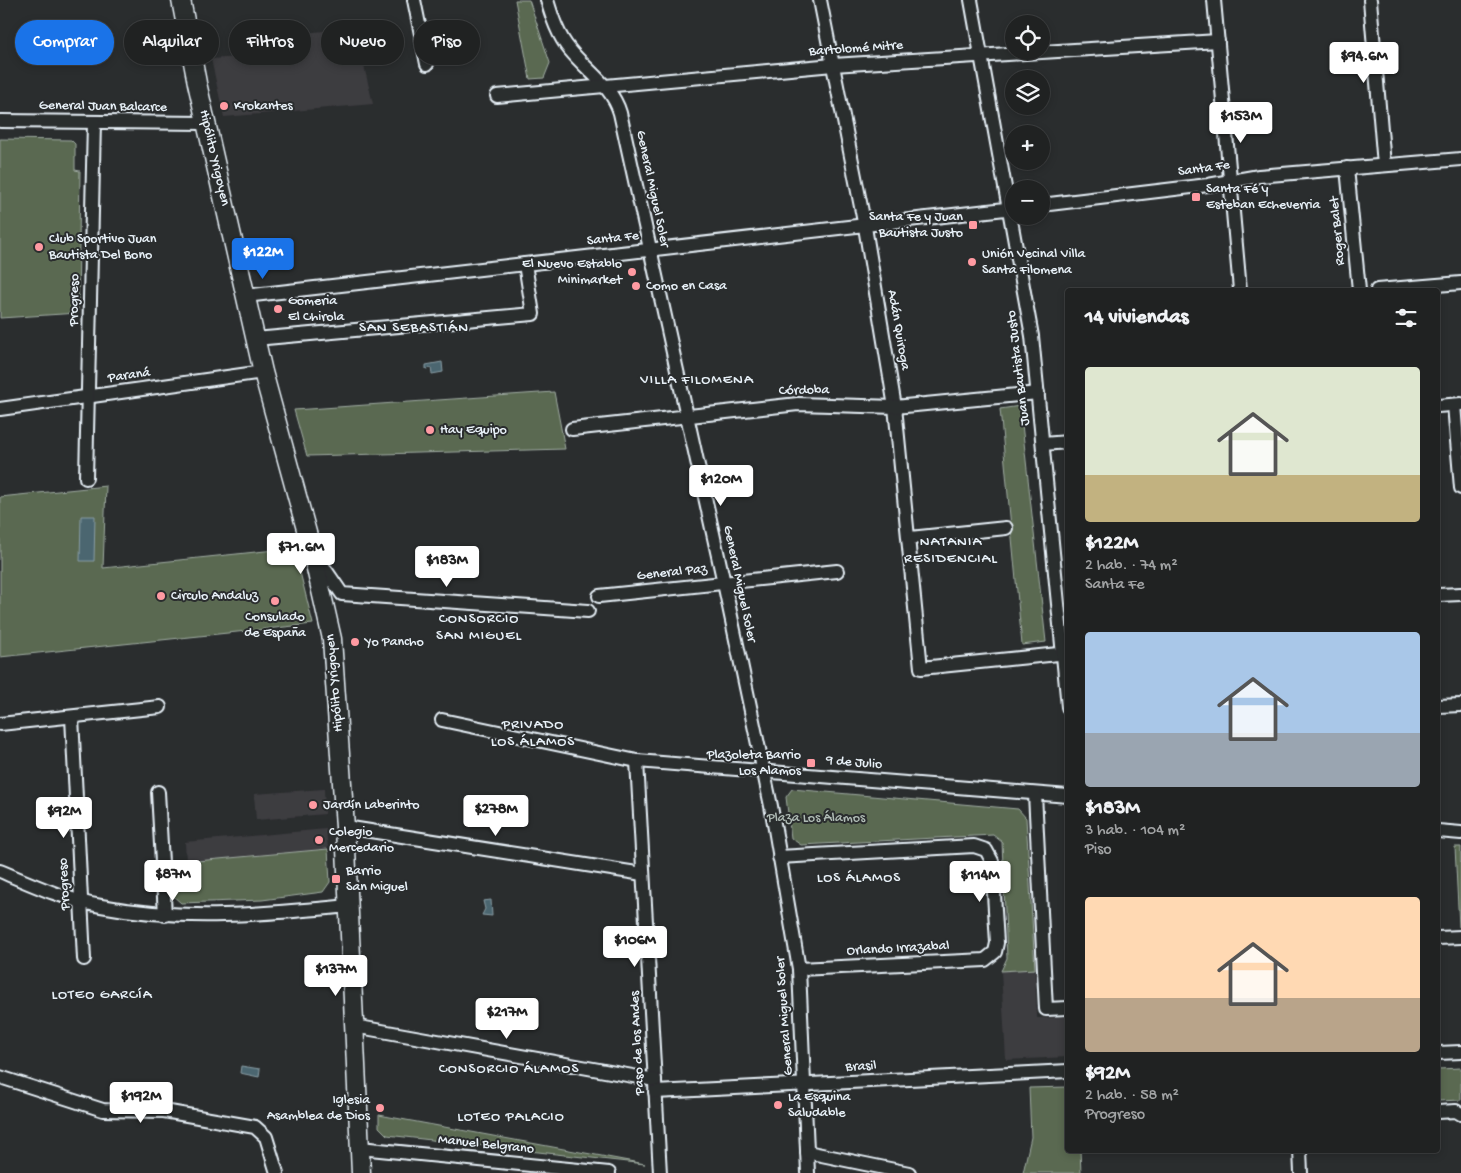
<!DOCTYPE html>
<html lang="es">
<meta charset="utf-8">
<style>
:root{--surface:#202222;--page:#2d2f2f;--text:#f1f3f6;--muted:#a2a4a5;--line:#3d3f40;--accent:#1a73e8}
body{margin:0;font-family:"Gochi Hand",sans-serif;background:var(--page);color:var(--text);height:100vh;display:flex;flex-direction:column;font-size:19px;white-space:nowrap}
*{box-sizing:border-box;margin:0}
p{font-size:16px;color:var(--muted)}
.icon{flex:none;width:28px;height:28px;fill:none;stroke:currentColor;stroke-width:2;stroke-linecap:round;stroke-linejoin:round}
.map{position:relative;flex:1;overflow:hidden}
.side{position:absolute;left:1065px;top:288px;width:375px;height:865px;display:flex;flex-direction:column;background:var(--surface);border-radius:5px;box-shadow:0 2px 8px #0003,0 0 0 1px var(--line)}
.side>*{flex:none}
.hud{position:absolute;left:15px;top:20px;width:475px;height:45px;display:flex;gap:10px}
.fabs{position:absolute;left:1005px;top:15px;display:grid;gap:10px}
.fabs a{display:grid;place-items:center;width:45px;height:45px;border-radius:50%;background:var(--surface);box-shadow:0 2px 8px #0003,0 0 0 1px var(--line);font-size:25px}
.price{position:absolute;translate:-50% -42px;padding:0 11px;border-radius:5px;background:#fff;color:#222;font-size:16px;line-height:32px;filter:drop-shadow(0 1px 2px #0008)}
.price::after{content:'';position:absolute;left:50%;top:30px;width:15px;height:11px;margin-left:-8px;background:inherit;clip-path:polygon(0 0,100% 0,50% 100%)}
.price.current{background:var(--accent);color:#fff}
ul{padding:0;list-style:none}
li{display:grid;align-content:center;gap:10px;height:265px;padding:0 20px}
li span{display:grid;place-items:center;height:155px;border-radius:5px;color:#555}
li>.icon{margin-inline-start:auto}
span .icon{width:90px;height:90px;fill:#fffc;stroke-width:1}
li b{font-size:21px}
h2{display:flex;justify-content:space-between;align-items:center;height:60px;padding:0 20px;font-size:21px}
.tag{padding:0 18px;border-radius:22px;background:var(--surface);box-shadow:0 2px 8px #0003,0 0 0 1px var(--line);font-size:18px;line-height:45px}
.tag.current{background:var(--accent);color:#fff}
.map>svg:first-child{display:block}
.built{fill:#3e3c41}
.green{fill:#5a6951;stroke:#a1ada4}
.water{fill:#4b6670;stroke:#8a9ea6}
.lines{fill:none;stroke-linecap:round;stroke-linejoin:round}
.street-casing{stroke:#e8f1f8;stroke-width:16}
.secondary-casing{stroke:#e8f1f8;stroke-width:21}
.street{stroke:#2a2d2e;stroke-width:12}
.secondary{stroke:#2a2d2e;stroke-width:18}
.poi-dot{fill:#ff9aa2;stroke:#2a2d2e;stroke-width:2}
.labels{text-anchor:middle;dominant-baseline:central;stroke-width:4;stroke-linejoin:round;paint-order:stroke}
.street-label{font-size:14px;fill:#e8f1f8;stroke:#2a2d2e}
.poi-label{font-size:14px;fill:#e8f1f8;stroke:#2a2d2e;text-anchor:start}
.park-label{font-size:14px;fill:#afbbb5;stroke:#2a2d2e}
.neighbourhood-label{font-size:15px;letter-spacing:1px;fill:#e8f1f8;stroke:#2a2d2e}
</style>
<div class="map">
<svg width="1461" height="1173" viewBox="0 0 1461 1173">
<rect width="100%" height="100%" fill="#2a2d2e"/>
<filter id="ink" filterUnits="userSpaceOnUse"><feTurbulence type="fractalNoise" baseFrequency=".02" numOctaves="2"/><feDisplacementMap in="SourceGraphic" scale="10" xChannelSelector="R" yChannelSelector="G"/><feConvolveMatrix kernelMatrix="1 2 1 2 8 2 1 2 1" color-interpolation-filters="sRGB"/></filter>
<g filter="url(#ink)">
<!-- built -->
<g class="built">
<path d="M 355,28 L 373,104 L 224,117 L 211,59 L 254,56 L 253,38 Z"/>
<path d="M 324,789 L 325,814 L 256,820 L 254,794 Z"/>
<path d="M 326,829 L 328,849 L 186,862 L 185,842 Z"/>
<path d="M 1035,969 L 1037,1018 L 1067,1017 L 1067,1057 L 1006,1060 L 1001,971 Z"/>
</g>
<!-- green -->
<g class="green">
<path d="M 515,0 L 529,0 L 550,63 L 544,78 L 530,79 Z"/>
<path d="M 0,139 L 71,140 L 75,144 L 75,170 L 80,171 L 78,313 L 0,318 Z"/>
<path d="M 554,392 L 565,449 L 307,456 L 294,410 Z"/>
<path d="M 1020,406 L 1046,642 L 1022,645 L 1000,409 Z"/>
<path d="M 106,486 L 103,568 L 294,548 L 313,624 L 0,657 L 0,497 Z"/>
<path d="M 792,789 L 1018,809 L 1026,818 L 1035,969 L 1001,971 L 1007,958 L 1002,842 L 993,835 L 801,845 L 791,838 L 786,797 Z"/>
<path d="M 1455,847 L 1461,847 L 1460,927 L 1459,927 Z"/>
<path d="M 328,849 L 330,882 L 323,892 L 262,900 L 181,903 L 172,895 L 171,871 L 175,868 L 186,867 L 186,862 Z"/>
<path d="M 1461,1068 L 1461,1100 L 1438,1101 L 1438,1069 Z"/>
<path d="M 1067,1087 L 1068,1150 L 1080,1150 L 1081,1173 L 1023,1173 L 1031,1137 L 1029,1088 Z"/>
<path d="M 379,1115 L 645,1164 L 387,1135 L 379,1127 Z"/>
</g>
<!-- water -->
<g class="water">
<path d="M 442,362 L 443,372 L 432,374 L 431,368 L 426,369 L 426,365 Z"/>
<path d="M 81,516 L 95,516 L 94,561 L 80,561 Z"/>
<path d="M 491,900 L 492,916 L 482,915 L 485,909 L 483,901 Z"/>
<path d="M 241,1066 L 260,1069 L 259,1077 L 240,1073 Z"/>
</g>
<g class="lines">
<defs>
<g id="street">
<path d="M 414,0 L 427,64"/>
<path d="M 547,0 C 552,17 558,36 570,50 C 587,71 612,86 620,113 L 724,583 L 771,806 L 799,969 L 808,1173"/>
<path d="M 820,0 L 865,227 L 895,407 L 921,668 L 1068,653"/>
<path d="M 971,0 L 1032,336 L 1068,707"/>
<path d="M 1214,0 L 1240,290"/>
<path d="M 1370,0 L 1384,165"/>
<path d="M 497,96 L 833,65 L 1218,41"/>
<path d="M 0,121 L 206,123"/>
<path d="M 1347,168 L 1359,290"/>
<path d="M 1041,205 L 1208,185 L 1259,176 L 1461,159"/>
<path d="M 1377,290 L 1461,283"/>
<path d="M 245,296 L 1014,208"/>
<path d="M 255,339 L 533,314 L 525,264"/>
<path d="M 1454,405 L 1461,488"/>
<path d="M 1438,406 L 1461,404"/>
<path d="M 0,409 L 263,372"/>
<path d="M 572,429 L 798,404 L 895,407 L 1038,393"/>
<path d="M 1043,444 L 1068,442"/>
<path d="M 86,478 L 94,122"/>
<path d="M 910,538 L 1006,528"/>
<path d="M 316,556 L 342,594 L 588,611"/>
<path d="M 1438,595 L 1461,594"/>
<path d="M 599,596 L 837,571"/>
<path d="M 1438,706 L 1461,705"/>
<path d="M 72,717 L 84,959"/>
<path d="M 442,720 L 637,761 L 1068,796"/>
<path d="M 0,724 L 160,707"/>
<path d="M 637,761 L 660,1173"/>
<path d="M 158,792 L 165,915"/>
<path d="M 1035,794 L 1046,1009 L 1068,1008"/>
<path d="M 345,827 L 643,874"/>
<path d="M 1438,831 L 1461,833"/>
<path d="M 779,857 L 974,846 L 986,850 L 992,861 L 997,943 L 995,952 L 985,960 L 799,969"/>
<path d="M 0,871 C 33,885 66,900 101,906 C 184,922 265,914 348,906"/>
<path d="M 1438,938 L 1461,937"/>
<path d="M 354,1026 L 655,1080"/>
<path d="M 1438,1053 L 1461,1052"/>
<path d="M 0,1077 L 103,1110 L 164,1111 L 255,1127 L 266,1137 L 277,1173"/>
<path d="M 655,1092 L 1068,1071"/>
<path d="M 1438,1112 L 1456,1111 L 1461,1114"/>
<path d="M 360,1148 L 609,1173"/>
<path d="M 1300,1150 L 1301,1173"/>
<path d="M 807,1152 L 909,1173"/>
</g>
<path id="secondary" d="M 181,0 L 197,83 L 263,372 L 312,551 L 332,639 L 345,827 L 361,1173"/>
</defs>
<!-- street casing -->
<use href="#street" class="street-casing"/>
<!-- secondary casing -->
<use href="#secondary" class="secondary-casing"/>
<!-- street -->
<use href="#street" class="street"/>
<!-- secondary -->
<use href="#secondary" class="secondary"/>
</g>
</g>
<!-- markers -->
<g class="poi-dot">
<circle cx="224" cy="106" r="5"/>
<rect x="1191" y="192" width="10" height="10" rx="2.5"/>
<rect x="968" y="220" width="10" height="10" rx="2.5"/>
<circle cx="39" cy="247" r="5"/>
<circle cx="972" cy="262" r="5"/>
<circle cx="632" cy="272" r="5"/>
<circle cx="636" cy="286" r="5"/>
<circle cx="278" cy="309" r="5"/>
<circle cx="430" cy="430" r="5"/>
<circle cx="161" cy="596" r="5"/>
<circle cx="275" cy="601" r="5"/>
<circle cx="355" cy="642" r="5"/>
<rect x="806" y="758" width="10" height="10" rx="2.5"/>
<circle cx="313" cy="805" r="5"/>
<circle cx="319" cy="840" r="5"/>
<rect x="331" y="874" width="10" height="10" rx="2.5"/>
<circle cx="778" cy="1105" r="5"/>
<circle cx="380" cy="1108" r="5"/>
</g>
<g class="labels">
<!-- street labels -->
<g class="street-label">
<text transform="translate(856 49) rotate(-4)">Bartolomé Mitre</text>
<text transform="translate(103 107) rotate(1)">General Juan Balcarce</text>
<text transform="translate(214 158) rotate(77)">Hipólito Yrigoyen</text>
<text transform="translate(1204 169) rotate(-8)">Santa Fe</text>
<text transform="translate(652 189) rotate(78)">General Miguel Soler</text>
<text transform="translate(1338 231) rotate(-95)">Roger Balet</text>
<text transform="translate(613 239) rotate(-6)">Santa Fe</text>
<text transform="translate(75 300) rotate(-89)">Progreso</text>
<text transform="translate(898 330) rotate(80)">Adán Quiroga</text>
<text transform="translate(1019 368) rotate(-97)">Juan Bautista Justo</text>
<text transform="translate(129 376) rotate(-8)">Paraná</text>
<text transform="translate(804 391) rotate(-1)">Córdoba</text>
<text transform="translate(672 573) rotate(-6)">General Paz</text>
<text transform="translate(739 584) rotate(78)">General Miguel Soler</text>
<text transform="translate(335 683) rotate(-95)">Hipólito Yrigoyen</text>
<text transform="translate(854 763) rotate(5)">9 de Julio</text>
<text transform="translate(65 884) rotate(-93)">Progreso</text>
<text transform="translate(898 949) rotate(-3)">Orlando Irrazabal</text>
<text transform="translate(785 1016) rotate(-94)">General Miguel Soler</text>
<text transform="translate(638 1043) rotate(-93)">Paso de los Andes</text>
<text transform="translate(861 1067) rotate(-3)">Brasil</text>
<text transform="translate(486 1145) rotate(6)">Manuel Belgrano</text>
</g>
<!-- poi labels -->
<g class="poi-label">
<text x="234" y="106">Krokantes</text>
<text x="1206" y="189">Santa Fé y<tspan x="1206" dy="16">Esteban Echeverria</tspan></text>
<text x="963" y="217" text-anchor="end">Santa Fe y Juan<tspan x="963" dy="16">Bautista Justo</tspan></text>
<text x="49" y="239">Club Sportivo Juan<tspan x="49" dy="16">Bautista Del Bono</tspan></text>
<text x="982" y="254">Unión Vecinal Villa<tspan x="982" dy="16">Santa Filomena</tspan></text>
<text x="622" y="264" text-anchor="end">El Nuevo Establo<tspan x="622" dy="16">Minimarket</tspan></text>
<text x="646" y="286">Como en Casa</text>
<text x="288" y="301">Gomeria<tspan x="288" dy="16">El Chirola</tspan></text>
<text x="440" y="430">Hay Equipo</text>
<text x="171" y="596">Circulo Andaluz</text>
<text x="275" y="617" text-anchor="middle">Consulado<tspan x="275" dy="16">de España</tspan></text>
<text x="365" y="642">Yo Pancho</text>
<text x="801" y="755" text-anchor="end">Plazoleta Barrio<tspan x="801" dy="16">Los Alamos</tspan></text>
<text x="323" y="805">Jardín Laberinto</text>
<text x="329" y="832">Colegio<tspan x="329" dy="16">Mercedario</tspan></text>
<text x="346" y="871">Barrio<tspan x="346" dy="16">San Miguel</tspan></text>
<text x="788" y="1097">La Esquina<tspan x="788" dy="16">Saludable</tspan></text>
<text x="370" y="1100" text-anchor="end">Iglesia<tspan x="370" dy="16">Asamblea de Dios</tspan></text>
</g>
<!-- park labels -->
<g class="park-label">
<text x="816" y="818">Plaza Los Álamos</text>
</g>
<!-- neighbourhood labels -->
<g class="neighbourhood-label">
<text x="414" y="328">SAN SEBASTIÁN</text>
<text x="697" y="380">VILLA FILOMENA</text>
<text x="951" y="542">NATANIA<tspan x="951" dy="17">RESIDENCIAL</tspan></text>
<text x="479" y="619">CONSORCIO<tspan x="479" dy="17">SAN MIGUEL</tspan></text>
<text x="533" y="725">PRIVADO<tspan x="533" dy="17">LOS ÁLAMOS</tspan></text>
<text x="859" y="878">LOS ÁLAMOS</text>
<text x="102" y="995">LOTEO GARCÍA</text>
<text x="509" y="1069">CONSORCIO ÁLAMOS</text>
<text x="511" y="1117">LOTEO PALACIO</text>
</g>
</g>
</svg>
<div class="fabs">
<a><svg class="icon" aria-label="locate" viewBox="0 0 24 24"><circle cx="12" cy="12" r="6"/><path d="M12 2v4M12 18v4M2 12h4M18 12h4"/></svg></a>
<a><svg class="icon" aria-label="layers" viewBox="0 0 24 24"><path d="M12 4l9 5-9 5-9-5zM3 14l9 5 9-5"/></svg></a>
<a>+</a>
<a>−</a>
</div>
<b class="price" style="left:1364px;top:84px">$94.6M</b>
<b class="price" style="left:1241px;top:144px">$153M</b>
<b class="price current" style="left:263px;top:280px">$122M</b>
<b class="price" style="left:721px;top:507px">$120M</b>
<b class="price" style="left:301px;top:575px">$71.6M</b>
<b class="price" style="left:447px;top:588px">$183M</b>
<b class="price" style="left:496px;top:837px">$278M</b>
<b class="price" style="left:64px;top:839px">$92M</b>
<b class="price" style="left:173px;top:902px">$87M</b>
<b class="price" style="left:980px;top:903px">$114M</b>
<b class="price" style="left:635px;top:968px">$106M</b>
<b class="price" style="left:336px;top:997px">$137M</b>
<b class="price" style="left:507px;top:1040px">$217M</b>
<b class="price" style="left:141px;top:1124px">$192M</b>
<div class="hud">
<a class="tag current">Comprar</a>
<a class="tag">Alquilar</a>
<a class="tag">Filtros</a>
<a class="tag">Nuevo</a>
<a class="tag">Piso</a>
</div>
<section class="side">
<h2>14 viviendas<svg class="icon" aria-label="filters" viewBox="0 0 24 24"><path d="M4 7h16M4 17h16"/><circle cx="9" cy="7" r="2"/><circle cx="15" cy="17" r="2"/></svg></h2>
<ul>
<li><span style="background:linear-gradient(#dfe7d0 70%,#c2b280 0)"><svg class="icon" aria-label="home" viewBox="0 0 24 24"><path d="M3 11l9-7 9 7M6 9v11h12V9"/></svg></span><div><b>$122M</b><p>2 hab. · 74 m²</p><p>Santa Fe</p></div></li>
<li><span style="background:linear-gradient(#a9c7e8 65%,#9aa5b1 0)"><svg class="icon" aria-label="home" viewBox="0 0 24 24"><path d="M3 11l9-7 9 7M6 9v11h12V9"/></svg></span><div><b>$183M</b><p>3 hab. · 104 m²</p><p>Piso</p></div></li>
<li><span style="background:linear-gradient(#ffd9b3 65%,#b9a48a 0)"><svg class="icon" aria-label="home" viewBox="0 0 24 24"><path d="M3 11l9-7 9 7M6 9v11h12V9"/></svg></span><div><b>$92M</b><p>2 hab. · 58 m²</p><p>Progreso</p></div></li>
</ul>
</section>
</div>
